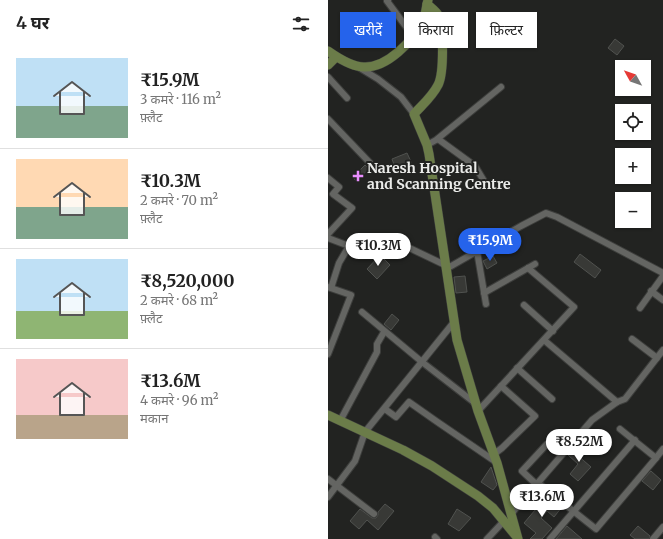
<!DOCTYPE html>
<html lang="hi">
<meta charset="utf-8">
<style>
:root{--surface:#fff;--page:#f2f2f2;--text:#222;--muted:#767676;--line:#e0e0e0;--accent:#2563eb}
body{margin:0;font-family:Merriweather,"Noto Sans Devanagari",serif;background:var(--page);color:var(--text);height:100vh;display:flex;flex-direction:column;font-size:15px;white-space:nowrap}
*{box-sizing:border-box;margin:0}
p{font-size:13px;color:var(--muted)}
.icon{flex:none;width:22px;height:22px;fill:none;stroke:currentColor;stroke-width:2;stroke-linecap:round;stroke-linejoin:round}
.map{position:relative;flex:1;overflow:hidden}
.sheet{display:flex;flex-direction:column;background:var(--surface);width:328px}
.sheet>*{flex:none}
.banner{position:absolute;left:12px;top:12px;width:263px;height:36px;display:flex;gap:8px}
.needle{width:26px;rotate:310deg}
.tools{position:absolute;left:287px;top:60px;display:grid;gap:8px}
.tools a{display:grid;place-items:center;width:36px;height:36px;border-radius:0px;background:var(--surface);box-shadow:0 1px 3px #0004;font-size:20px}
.price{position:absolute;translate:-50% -34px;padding:0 9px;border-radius:14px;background:#fff;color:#222;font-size:13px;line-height:26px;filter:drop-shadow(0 1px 2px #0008)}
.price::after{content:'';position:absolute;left:50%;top:24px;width:12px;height:9px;margin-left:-6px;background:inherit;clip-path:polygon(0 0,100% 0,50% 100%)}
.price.selected{background:var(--accent);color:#fff}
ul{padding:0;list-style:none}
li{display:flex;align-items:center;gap:12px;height:100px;padding:0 16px}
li+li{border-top:1px solid var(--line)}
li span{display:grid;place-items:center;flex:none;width:112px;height:80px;border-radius:0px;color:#555}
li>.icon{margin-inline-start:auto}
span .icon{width:48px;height:48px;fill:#fffc;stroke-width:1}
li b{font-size:17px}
h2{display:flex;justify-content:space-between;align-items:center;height:48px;padding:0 16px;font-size:17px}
.pill{padding:0 14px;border-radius:0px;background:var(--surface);box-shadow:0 1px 3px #0004;font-size:14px;line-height:36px}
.pill.selected{background:var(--accent);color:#fff}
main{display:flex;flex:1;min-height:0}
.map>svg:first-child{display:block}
.building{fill:#383936;stroke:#50524f}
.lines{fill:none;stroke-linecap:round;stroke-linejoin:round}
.street-casing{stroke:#3d3e3c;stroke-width:8}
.secondary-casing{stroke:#3d3e3c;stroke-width:10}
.street{stroke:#646562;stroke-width:6}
.secondary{stroke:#6b7c49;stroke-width:9}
.poi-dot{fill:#e98efe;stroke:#222321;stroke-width:1.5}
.labels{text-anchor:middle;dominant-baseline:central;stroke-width:4;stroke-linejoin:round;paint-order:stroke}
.poi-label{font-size:14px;font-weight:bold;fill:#ebecea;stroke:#222321;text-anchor:start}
</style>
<main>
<section class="sheet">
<h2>4 घर<svg class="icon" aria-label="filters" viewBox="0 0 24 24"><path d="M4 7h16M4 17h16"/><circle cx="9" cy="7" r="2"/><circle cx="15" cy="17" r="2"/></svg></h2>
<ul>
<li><span style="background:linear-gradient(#bfe0f5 60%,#7fa58c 0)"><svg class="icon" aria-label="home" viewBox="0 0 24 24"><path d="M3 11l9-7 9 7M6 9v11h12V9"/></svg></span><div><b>₹15.9M</b><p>3 कमरे · 116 m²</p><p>फ़्लैट</p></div></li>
<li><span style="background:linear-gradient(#ffd9b3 60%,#7fa58c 0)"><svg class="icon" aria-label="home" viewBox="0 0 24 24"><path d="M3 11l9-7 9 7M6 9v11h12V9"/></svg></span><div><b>₹10.3M</b><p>2 कमरे · 70 m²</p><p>फ़्लैट</p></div></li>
<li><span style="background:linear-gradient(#bfe0f5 65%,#8fb573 0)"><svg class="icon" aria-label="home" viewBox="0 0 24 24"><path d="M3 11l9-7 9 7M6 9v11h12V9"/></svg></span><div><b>₹8,520,000</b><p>2 कमरे · 68 m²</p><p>फ़्लैट</p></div></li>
<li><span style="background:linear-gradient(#f6c9c9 70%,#b9a48a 0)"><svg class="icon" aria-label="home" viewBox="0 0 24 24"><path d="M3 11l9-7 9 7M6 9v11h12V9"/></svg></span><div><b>₹13.6M</b><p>4 कमरे · 96 m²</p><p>मकान</p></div></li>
</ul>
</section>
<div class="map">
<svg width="335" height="539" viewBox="0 0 335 539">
<rect width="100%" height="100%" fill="#222321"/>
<!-- building -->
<g class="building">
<path d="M 287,39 L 296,46 L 289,55 L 280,48 Z"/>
<path d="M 79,153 L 85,166 L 69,173 L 64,159 Z"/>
<path d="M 37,165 L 41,169 L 28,181 L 25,177 Z"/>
<path d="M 149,236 L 152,244 L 144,249 L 141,241 Z"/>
<path d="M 252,254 L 273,270 L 267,278 L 246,262 Z"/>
<path d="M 52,255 L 62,265 L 49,279 L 39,269 Z"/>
<path d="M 165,256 L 169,263 L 159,269 L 155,261 Z"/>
<path d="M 137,276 L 139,292 L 128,293 L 126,277 Z"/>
<path d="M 64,314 L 71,320 L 63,330 L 56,324 Z"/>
<path d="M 251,442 L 255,446 L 248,454 L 263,467 L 250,481 L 242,474 L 250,464 L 240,455 Z"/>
<path d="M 163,467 L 169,485 L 165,490 L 153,482 Z"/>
<path d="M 323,471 L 333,480 L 325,490 L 314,481 Z"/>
<path d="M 219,496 L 234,507 L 226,517 L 219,511 L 213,518 L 224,528 L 214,539 L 202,539 L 208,533 L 196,523 Z"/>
<path d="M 57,504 L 66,511 L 50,530 L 39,520 L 31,529 L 22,521 L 32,509 L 44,518 L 48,518 L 50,515 L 50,512 Z"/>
<path d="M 129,509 L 143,518 L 131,531 L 120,524 Z"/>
<path d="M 239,526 L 254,539 L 228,539 Z"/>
<path d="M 310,526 L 322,536 L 321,539 L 307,539 L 302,535 Z"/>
</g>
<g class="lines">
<defs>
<g id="street">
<path d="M 60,0 L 59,1 L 85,36"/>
<path d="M 32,68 L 50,79 L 73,97 L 86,114"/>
<path d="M 0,77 L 19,98"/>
<path d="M 0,119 L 43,164"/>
<path d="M 110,139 L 147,166 L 156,181"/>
<path d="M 99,145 L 108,140 L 173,87"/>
<path d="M 0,178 L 11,187 L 5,194 L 24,208 L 0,234"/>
<path d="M 0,238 L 21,246 L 11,263 L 3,288"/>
<path d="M 71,243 L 117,265"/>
<path d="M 149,251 L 158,304"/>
<path d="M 118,269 L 193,226 L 218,213 L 229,217 L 335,273"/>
<path d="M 0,287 L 23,295 L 0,354"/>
<path d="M 323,291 L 335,300"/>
<path d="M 156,293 L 207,264"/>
<path d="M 196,305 L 225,331"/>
<path d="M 312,308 L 335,276"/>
<path d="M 34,312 L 94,362 L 147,403"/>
<path d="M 304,339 L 329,358"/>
<path d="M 216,340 L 289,402"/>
<path d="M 189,368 L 224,399"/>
<path d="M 57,409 L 68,417 L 81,402 L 108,421 L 168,462"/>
<path d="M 150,411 L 246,307 L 200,268"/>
<path d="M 12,421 L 49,352 L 49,344 L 56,332"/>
<path d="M 292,429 L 328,458 L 335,449"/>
<path d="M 166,454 L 174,448 L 207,416 L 173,386"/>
<path d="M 0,479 L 46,514"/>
<path d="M 210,483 L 268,529 L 328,458"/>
<path d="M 209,485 L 194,471 L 219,444"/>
<path d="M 0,497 L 27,461 L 37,432 L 126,322"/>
<path d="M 183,514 L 264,420 L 289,402 L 297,399 L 335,350"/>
<path d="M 107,537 L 109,539"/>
<path d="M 159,539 L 176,521"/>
<path d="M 222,539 L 307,440"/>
<path d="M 325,539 L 335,527"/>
</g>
<g id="secondary">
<path d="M 100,0 L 99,4 C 102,7 108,11 110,15 C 116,26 116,74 110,85 C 104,97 94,105 86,114 L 99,145 L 101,154 L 129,340 L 150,411 L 169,463 L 190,539"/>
<path d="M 0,51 C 10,58 24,67 36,67 C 59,68 85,41 94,22 C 97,17 98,10 99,4"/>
<path d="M 0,65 L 8,57"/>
<path d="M 0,415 L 75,450 L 104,466 L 150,496 L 165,508 L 188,536"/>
</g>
</defs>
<!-- street casing -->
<use href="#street" class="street-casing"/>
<!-- secondary casing -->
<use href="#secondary" class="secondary-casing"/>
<!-- street -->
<use href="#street" class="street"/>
<!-- secondary -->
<use href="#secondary" class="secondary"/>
</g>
<!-- markers -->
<path class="poi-dot" d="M28 170h4v4h4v4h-4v4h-4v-4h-4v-4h4z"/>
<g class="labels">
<!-- poi labels -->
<g class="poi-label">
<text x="39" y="168">Naresh Hospital<tspan x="39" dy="16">and Scanning Centre</tspan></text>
</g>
</g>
</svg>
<div class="tools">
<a><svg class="needle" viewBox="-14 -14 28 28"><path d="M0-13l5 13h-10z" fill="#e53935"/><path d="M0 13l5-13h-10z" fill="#767676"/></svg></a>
<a><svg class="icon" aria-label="locate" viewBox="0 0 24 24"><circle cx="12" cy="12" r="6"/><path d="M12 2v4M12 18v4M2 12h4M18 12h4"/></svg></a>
<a>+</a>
<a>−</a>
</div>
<b class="price selected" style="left:162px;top:262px">₹15.9M</b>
<b class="price" style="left:50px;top:267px">₹10.3M</b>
<b class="price" style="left:251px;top:463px">₹8.52M</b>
<b class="price" style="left:214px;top:518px">₹13.6M</b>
<div class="banner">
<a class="pill selected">खरीदें</a>
<a class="pill">किराया</a>
<a class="pill">फ़िल्टर</a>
</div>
</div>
</main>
